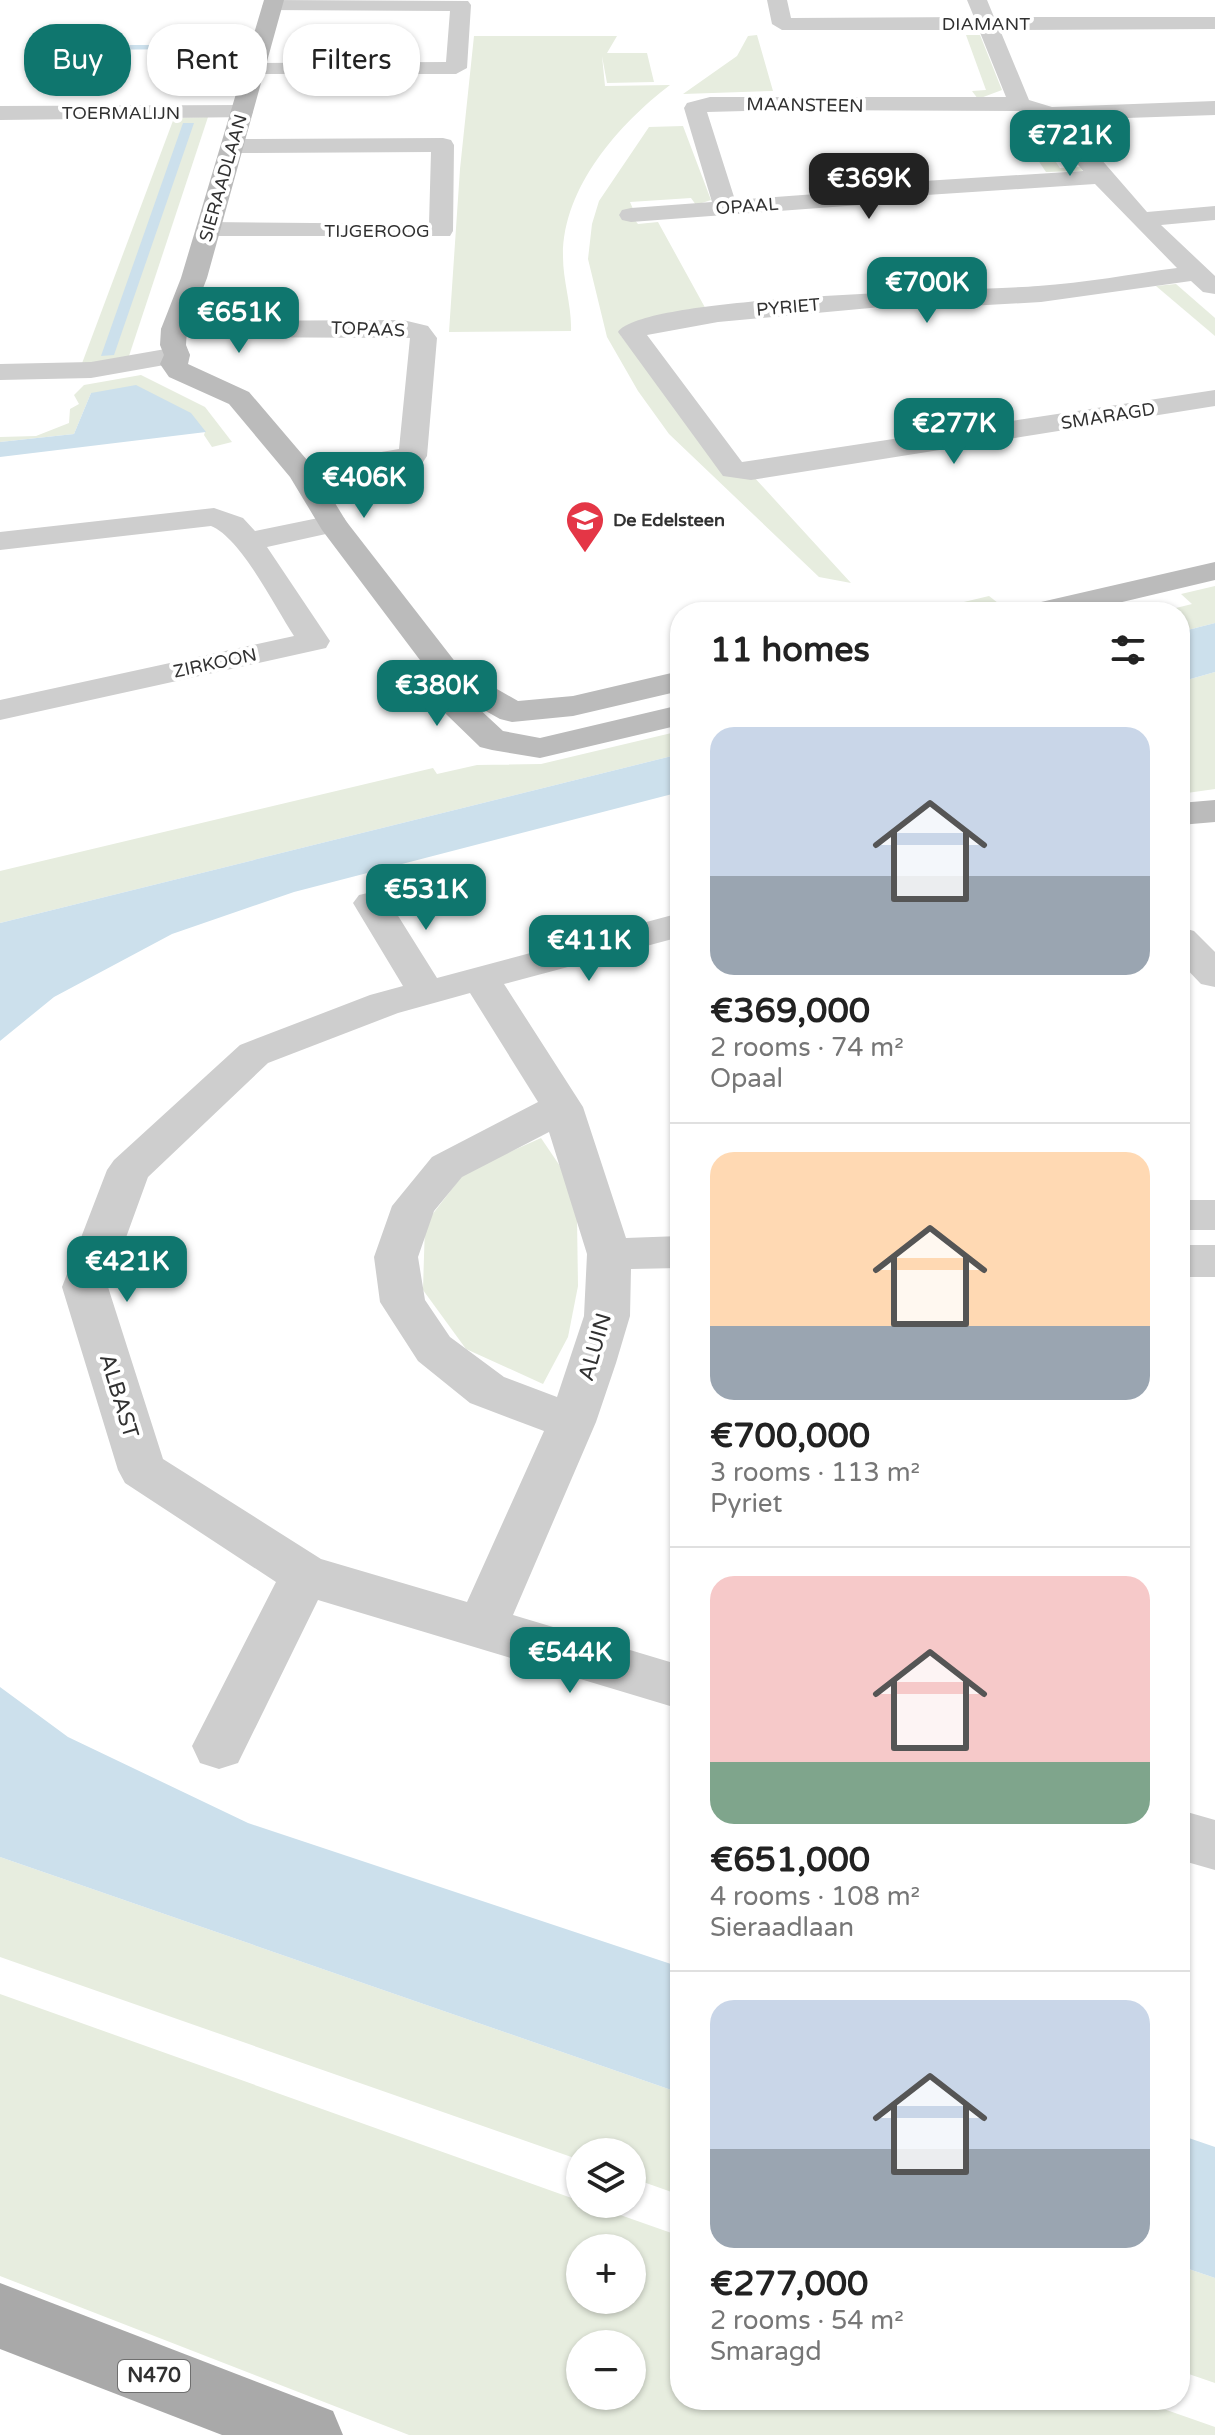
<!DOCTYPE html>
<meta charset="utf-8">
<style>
:root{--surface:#fff;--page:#f2f2f2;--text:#222;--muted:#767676;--line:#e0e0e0;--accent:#0f766e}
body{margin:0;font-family:"Varela Round",sans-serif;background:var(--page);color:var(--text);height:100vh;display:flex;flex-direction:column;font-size:30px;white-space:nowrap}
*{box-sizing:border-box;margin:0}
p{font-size:26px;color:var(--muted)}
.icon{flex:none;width:44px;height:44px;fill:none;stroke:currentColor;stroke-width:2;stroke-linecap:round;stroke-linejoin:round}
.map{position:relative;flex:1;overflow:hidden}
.panel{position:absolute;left:670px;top:602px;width:520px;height:1808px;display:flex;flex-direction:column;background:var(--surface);border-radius:32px;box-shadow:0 2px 6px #0004}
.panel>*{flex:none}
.top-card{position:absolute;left:24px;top:24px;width:526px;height:72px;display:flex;gap:16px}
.controls{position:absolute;left:566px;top:2138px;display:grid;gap:16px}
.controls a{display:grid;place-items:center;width:80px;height:80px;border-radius:50%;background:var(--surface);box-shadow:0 2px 6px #0004;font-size:40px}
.price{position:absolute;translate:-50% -68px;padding:0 18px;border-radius:16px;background:var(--accent);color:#fff;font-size:26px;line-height:52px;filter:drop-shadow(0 2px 4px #0008)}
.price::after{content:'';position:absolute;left:50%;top:48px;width:24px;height:18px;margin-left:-12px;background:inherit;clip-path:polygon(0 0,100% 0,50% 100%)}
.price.selected{background:#222;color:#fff}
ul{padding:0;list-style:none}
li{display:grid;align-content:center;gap:16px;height:424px;padding:0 40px}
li+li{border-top:2px solid var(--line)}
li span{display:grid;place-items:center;height:248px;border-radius:24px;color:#555}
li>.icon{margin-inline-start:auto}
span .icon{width:144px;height:144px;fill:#fffc;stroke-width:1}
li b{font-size:34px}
h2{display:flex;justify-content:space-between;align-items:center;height:96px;padding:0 40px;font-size:34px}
.pill{padding:0 28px;border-radius:32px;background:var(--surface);box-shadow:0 2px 6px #0004;font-size:28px;line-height:72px}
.pill.selected{background:var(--accent);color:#fff}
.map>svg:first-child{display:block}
.green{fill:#e7eddf;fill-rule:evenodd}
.water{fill:#cce0ec}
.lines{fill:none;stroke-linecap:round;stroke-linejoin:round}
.street{fill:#cecece;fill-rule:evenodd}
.secondary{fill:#bbb;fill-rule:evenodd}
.primary{fill:#a9a9a9;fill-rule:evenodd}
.labels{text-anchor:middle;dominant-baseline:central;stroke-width:8;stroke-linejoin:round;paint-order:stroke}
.far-street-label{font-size:18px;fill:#313131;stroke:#fff}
.far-poi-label{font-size:18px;font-weight:bold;fill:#313131;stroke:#fff;text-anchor:start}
.shield{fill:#fff;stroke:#6f6f6f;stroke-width:2}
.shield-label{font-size:20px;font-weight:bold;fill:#313131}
.street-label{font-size:22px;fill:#313131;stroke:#fff}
</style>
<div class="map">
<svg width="1215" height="2435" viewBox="0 0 1215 2435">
<rect width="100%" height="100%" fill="#fff"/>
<!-- green -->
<g class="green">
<path d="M 757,35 L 773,91 L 683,94 L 737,56 L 748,36 Z"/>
<path d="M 966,35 L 980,35 L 1002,90 L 978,99 L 972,91 L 986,90 Z"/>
<path d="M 474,36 L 617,36 L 607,53 L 647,53 L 654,82 L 607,83 L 602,56 L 605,86 L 670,85 C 619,124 562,188 563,257 C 563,282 572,306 571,331 L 449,332 L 460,169 Z"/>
<path d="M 208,117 L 128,359 L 81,366 L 174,118 Z"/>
<path d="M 683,126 L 711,200 L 696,205 L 691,198 L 630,202 L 633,209 L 629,213 L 638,224 L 658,222 L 708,313 L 646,319 L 624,329 L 621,336 L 732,475 L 753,476 L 851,583 L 819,577 L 669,434 L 638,391 L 607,337 L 588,259 L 592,224 L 599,201 L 649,127 Z"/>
<path d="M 1033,128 L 1060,168 L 1081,167 L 1082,171 L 1046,172 L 1017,129 Z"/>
<path d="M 1176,284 L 1215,318 L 1215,336 L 1156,286 Z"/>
<path d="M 141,375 L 205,407 L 232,442 L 212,447 L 204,435 L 205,432 L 91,393 L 74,434 L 0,442 L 0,437 L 36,436 L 69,423 L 70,409 L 79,404 L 74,395 L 84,385 Z"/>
<path d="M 1215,586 L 1215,623 L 1180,632 L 1180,612 L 1160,612 L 1192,604 L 1181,594 Z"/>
<path d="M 989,596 L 1007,610 L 926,611 Z"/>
<path d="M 1215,672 L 1215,789 L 1180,794 L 1180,682 Z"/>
<path d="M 680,731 L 680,754 L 0,923 L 0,871 L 433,768 L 437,774 L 477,765 L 541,764 Z"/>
<path d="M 541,1138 L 562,1169 L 577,1219 L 578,1286 L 568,1337 L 543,1384 L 466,1349 L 423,1290 L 425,1224 L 465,1172 Z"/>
<path d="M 0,1857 L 680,2093 L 680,2195 L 632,2178 L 632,2152 L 580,2152 L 580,2160 L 0,1957 Z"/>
<path d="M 0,1994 L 580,2201 L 580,2204 L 589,2204 L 680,2236 L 680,2400 L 1138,2400 L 1215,2427 L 1215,2435 L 409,2435 L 0,2276 ZM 580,2248 L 632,2248 L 632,2300 L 580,2300 ZM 580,2344 L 632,2344 L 632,2396 L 580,2396 Z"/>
<path d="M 1180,2266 L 1215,2278 L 1215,2383 L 1180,2371 Z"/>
</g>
<!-- water -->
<g class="water">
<path d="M 78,44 L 84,45 L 220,45 L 214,64 L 202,65 L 206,51 L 203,49 L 65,50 Z"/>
<path d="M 183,123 L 194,123 L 114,355 L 101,356 Z"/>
<path d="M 136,385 L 191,413 L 206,432 L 0,457 L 0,442 L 74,434 L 91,393 Z"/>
<path d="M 1215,623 L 1215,672 L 1180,682 L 1180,632 Z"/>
<path d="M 680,754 L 680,792 L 294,892 L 172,934 L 54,997 L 0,1041 L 0,923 Z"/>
<path d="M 0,1687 L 68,1737 L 248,1823 L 680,1967 L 680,2093 L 0,1857 Z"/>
<path d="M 1180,2135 L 1215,2147 L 1215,2278 L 1180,2266 Z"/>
</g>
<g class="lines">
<!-- street -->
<g class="street">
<path d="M 272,0 L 468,1 L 471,5 L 467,68 L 456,74 L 246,74 L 243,69 L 254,63 L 446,62 L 450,11 L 265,10 L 262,6 Z"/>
<path d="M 767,0 L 787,0 L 791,18 L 974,17 L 967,0 L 987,0 L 994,17 L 1215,17 L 1215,29 L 1000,30 L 1029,100 L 1052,107 L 1215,101 L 1215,115 L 1067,120 L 1147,212 L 1215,206 L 1215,220 L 1161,225 L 1215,276 L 1215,294 L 1203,292 L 1191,281 L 1041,302 L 933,308 L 892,306 L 718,322 L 647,335 L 742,462 L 1215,390 L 1215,406 L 751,480 L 723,476 L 618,332 C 644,294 977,291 1038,286 C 1085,283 1131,274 1177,268 L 1095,184 L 896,197 L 873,204 L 631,222 L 622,220 L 619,215 L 622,210 L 631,208 L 712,202 L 684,108 L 687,103 L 710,97 L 1006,97 L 979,30 L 782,30 L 772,24 ZM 788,110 L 1018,111 L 1042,119 L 1083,171 L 893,183 L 870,190 L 735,200 L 707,112 Z"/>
<path d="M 242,105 L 253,112 L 250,117 L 0,120 L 0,106 Z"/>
<path d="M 443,138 L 451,140 L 454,145 L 453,231 L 450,236 L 208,236 L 199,234 L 196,229 L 199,224 L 208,222 L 429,224 L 431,152 L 232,153 L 224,151 L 221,146 L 224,141 L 232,139 Z"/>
<path d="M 403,320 L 428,326 L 437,338 L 427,456 L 423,462 L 413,465 L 303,482 L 293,479 L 288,473 L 293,467 L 399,449 L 410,338 L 174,337 L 165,335 L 161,329 L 165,323 L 174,321 Z"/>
<path d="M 177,347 L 187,349 L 190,355 L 187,361 L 91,378 L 0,380 L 0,364 L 91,362 Z"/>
<path d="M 214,508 L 243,518 L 255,531 L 333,515 L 344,518 L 348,524 L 344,530 L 267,547 L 330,641 L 326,648 L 0,720 L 0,700 L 294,636 C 275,607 241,538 211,526 L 0,550 L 0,532 Z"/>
<path d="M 372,892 L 385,895 L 437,978 L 680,913 L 680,937 L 504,984 L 583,1107 L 626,1238 L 680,1236 L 680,1268 L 631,1269 L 630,1316 L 616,1363 L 596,1422 L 513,1615 L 680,1665 L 680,1709 L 318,1600 L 238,1763 L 219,1769 L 200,1763 L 192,1746 L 276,1582 L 125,1483 L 118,1470 L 62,1287 L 107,1170 L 114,1160 L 240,1045 L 370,995 L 403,986 L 353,903 L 359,895 ZM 470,993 L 538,1102 L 432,1157 L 392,1206 L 374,1257 L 380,1302 L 418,1361 L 470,1403 L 544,1431 L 467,1602 L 321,1559 L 163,1459 L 108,1287 L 148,1177 L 268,1063 L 398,1013 ZM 549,1132 L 587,1254 L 584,1316 L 557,1397 L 504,1377 L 450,1337 L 425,1300 L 418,1257 L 434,1211 L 462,1177 Z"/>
<path d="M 1180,927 L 1194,931 L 1215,952 L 1215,987 L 1201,984 L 1180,962 Z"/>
<rect x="1180" y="1200" width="35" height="30"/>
<rect x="1180" y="1245" width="35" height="32"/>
<path d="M 1180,1810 L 1215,1820 L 1215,1870 L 1180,1860 Z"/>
</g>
<!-- secondary -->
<g class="secondary">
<path d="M 264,0 L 284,0 L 207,278 L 187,329 L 186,345 L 190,355 L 188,364 L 249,392 L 313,467 L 346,521 L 460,668 L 518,701 L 573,696 L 680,671 L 680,691 L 573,716 L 512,722 L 500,719 L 475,705 L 503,731 L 540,738 L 680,705 L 680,725 L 540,758 L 492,750 L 480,747 L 446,714 L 441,707 L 435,680 L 322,530 L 290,477 L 229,404 L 169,377 L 160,364 L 164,355 L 160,345 L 161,329 L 181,278 Z"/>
<path d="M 1215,562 L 1215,580 L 1080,612 L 1023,612 L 1028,605 Z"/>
<path d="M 1215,800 L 1215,822 L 1180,825 L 1180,803 Z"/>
</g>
<!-- primary -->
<path class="primary" d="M 0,2283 L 333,2411 L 343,2435 L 222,2435 L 0,2349 Z"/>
</g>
<!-- icons -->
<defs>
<symbol id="school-pin" viewBox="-11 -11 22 30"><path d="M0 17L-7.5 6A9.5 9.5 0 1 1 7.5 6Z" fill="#e43646" stroke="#fff"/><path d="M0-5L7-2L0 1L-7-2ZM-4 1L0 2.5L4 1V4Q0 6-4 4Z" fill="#fff"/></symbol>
</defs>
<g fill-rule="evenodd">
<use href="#school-pin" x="563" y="498" width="44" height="60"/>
</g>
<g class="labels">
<!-- far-street labels -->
<g class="far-street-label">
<text x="986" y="24">DIAMANT</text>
<text transform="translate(805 105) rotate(1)">MAANSTEEN</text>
<text x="121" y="113">TOERMALIJN</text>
<text transform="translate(223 178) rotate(-74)">SIERAADLAAN</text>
<text transform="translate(747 206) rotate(-4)">OPAAL</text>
<text x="377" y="231">TIJGEROOG</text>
<text transform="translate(788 307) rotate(-5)">PYRIET</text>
<text transform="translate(368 329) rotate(2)">TOPAAS</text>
<text transform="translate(1108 416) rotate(-9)">SMARAGD</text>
<text transform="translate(215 663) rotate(-12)">ZIRKOON</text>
</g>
<!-- far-poi labels -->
<g class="far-poi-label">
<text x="613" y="520">De Edelsteen</text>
</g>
<!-- shield labels -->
<rect class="shield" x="118" y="2360" width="72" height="32" rx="6"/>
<g class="shield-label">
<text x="154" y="2376">N470</text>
</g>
<!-- street labels -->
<g class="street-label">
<text transform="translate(595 1347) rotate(-74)">ALUIN</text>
<text transform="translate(119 1396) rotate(73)">ALBAST</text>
</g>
</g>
</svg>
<div class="controls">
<a><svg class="icon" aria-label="layers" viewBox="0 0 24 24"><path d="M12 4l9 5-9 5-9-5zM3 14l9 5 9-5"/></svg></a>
<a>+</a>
<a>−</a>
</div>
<b class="price" style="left:1070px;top:178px">€721K</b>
<b class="price selected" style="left:869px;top:221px">€369K</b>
<b class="price" style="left:927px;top:325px">€700K</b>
<b class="price" style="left:239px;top:355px">€651K</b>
<b class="price" style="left:954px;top:466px">€277K</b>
<b class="price" style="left:364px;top:520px">€406K</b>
<b class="price" style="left:437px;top:728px">€380K</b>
<b class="price" style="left:426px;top:932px">€531K</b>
<b class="price" style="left:589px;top:983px">€411K</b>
<b class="price" style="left:127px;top:1304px">€421K</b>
<b class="price" style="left:570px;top:1695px">€544K</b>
<div class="top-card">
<a class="pill selected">Buy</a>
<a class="pill">Rent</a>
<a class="pill">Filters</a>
</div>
<section class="panel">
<h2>11 homes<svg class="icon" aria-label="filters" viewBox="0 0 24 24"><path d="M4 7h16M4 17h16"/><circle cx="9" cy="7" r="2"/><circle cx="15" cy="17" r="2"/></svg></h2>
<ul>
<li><span style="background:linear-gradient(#c9d6e8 60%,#9aa5b1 0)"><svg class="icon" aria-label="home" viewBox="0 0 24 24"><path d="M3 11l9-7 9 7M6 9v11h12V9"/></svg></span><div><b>€369,000</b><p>2 rooms · 74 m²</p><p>Opaal</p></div></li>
<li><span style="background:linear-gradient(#ffd9b3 70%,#9aa5b1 0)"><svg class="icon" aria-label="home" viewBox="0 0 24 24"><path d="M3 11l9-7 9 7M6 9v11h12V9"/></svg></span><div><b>€700,000</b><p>3 rooms · 113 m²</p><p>Pyriet</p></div></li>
<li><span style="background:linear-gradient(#f6c9c9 75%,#7fa58c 0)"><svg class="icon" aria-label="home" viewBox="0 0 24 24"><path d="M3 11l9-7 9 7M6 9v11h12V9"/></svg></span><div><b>€651,000</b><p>4 rooms · 108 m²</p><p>Sieraadlaan</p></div></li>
<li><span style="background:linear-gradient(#c9d6e8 60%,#9aa5b1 0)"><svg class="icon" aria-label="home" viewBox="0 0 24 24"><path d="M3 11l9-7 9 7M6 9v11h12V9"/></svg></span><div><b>€277,000</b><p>2 rooms · 54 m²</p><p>Smaragd</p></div></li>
</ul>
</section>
</div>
